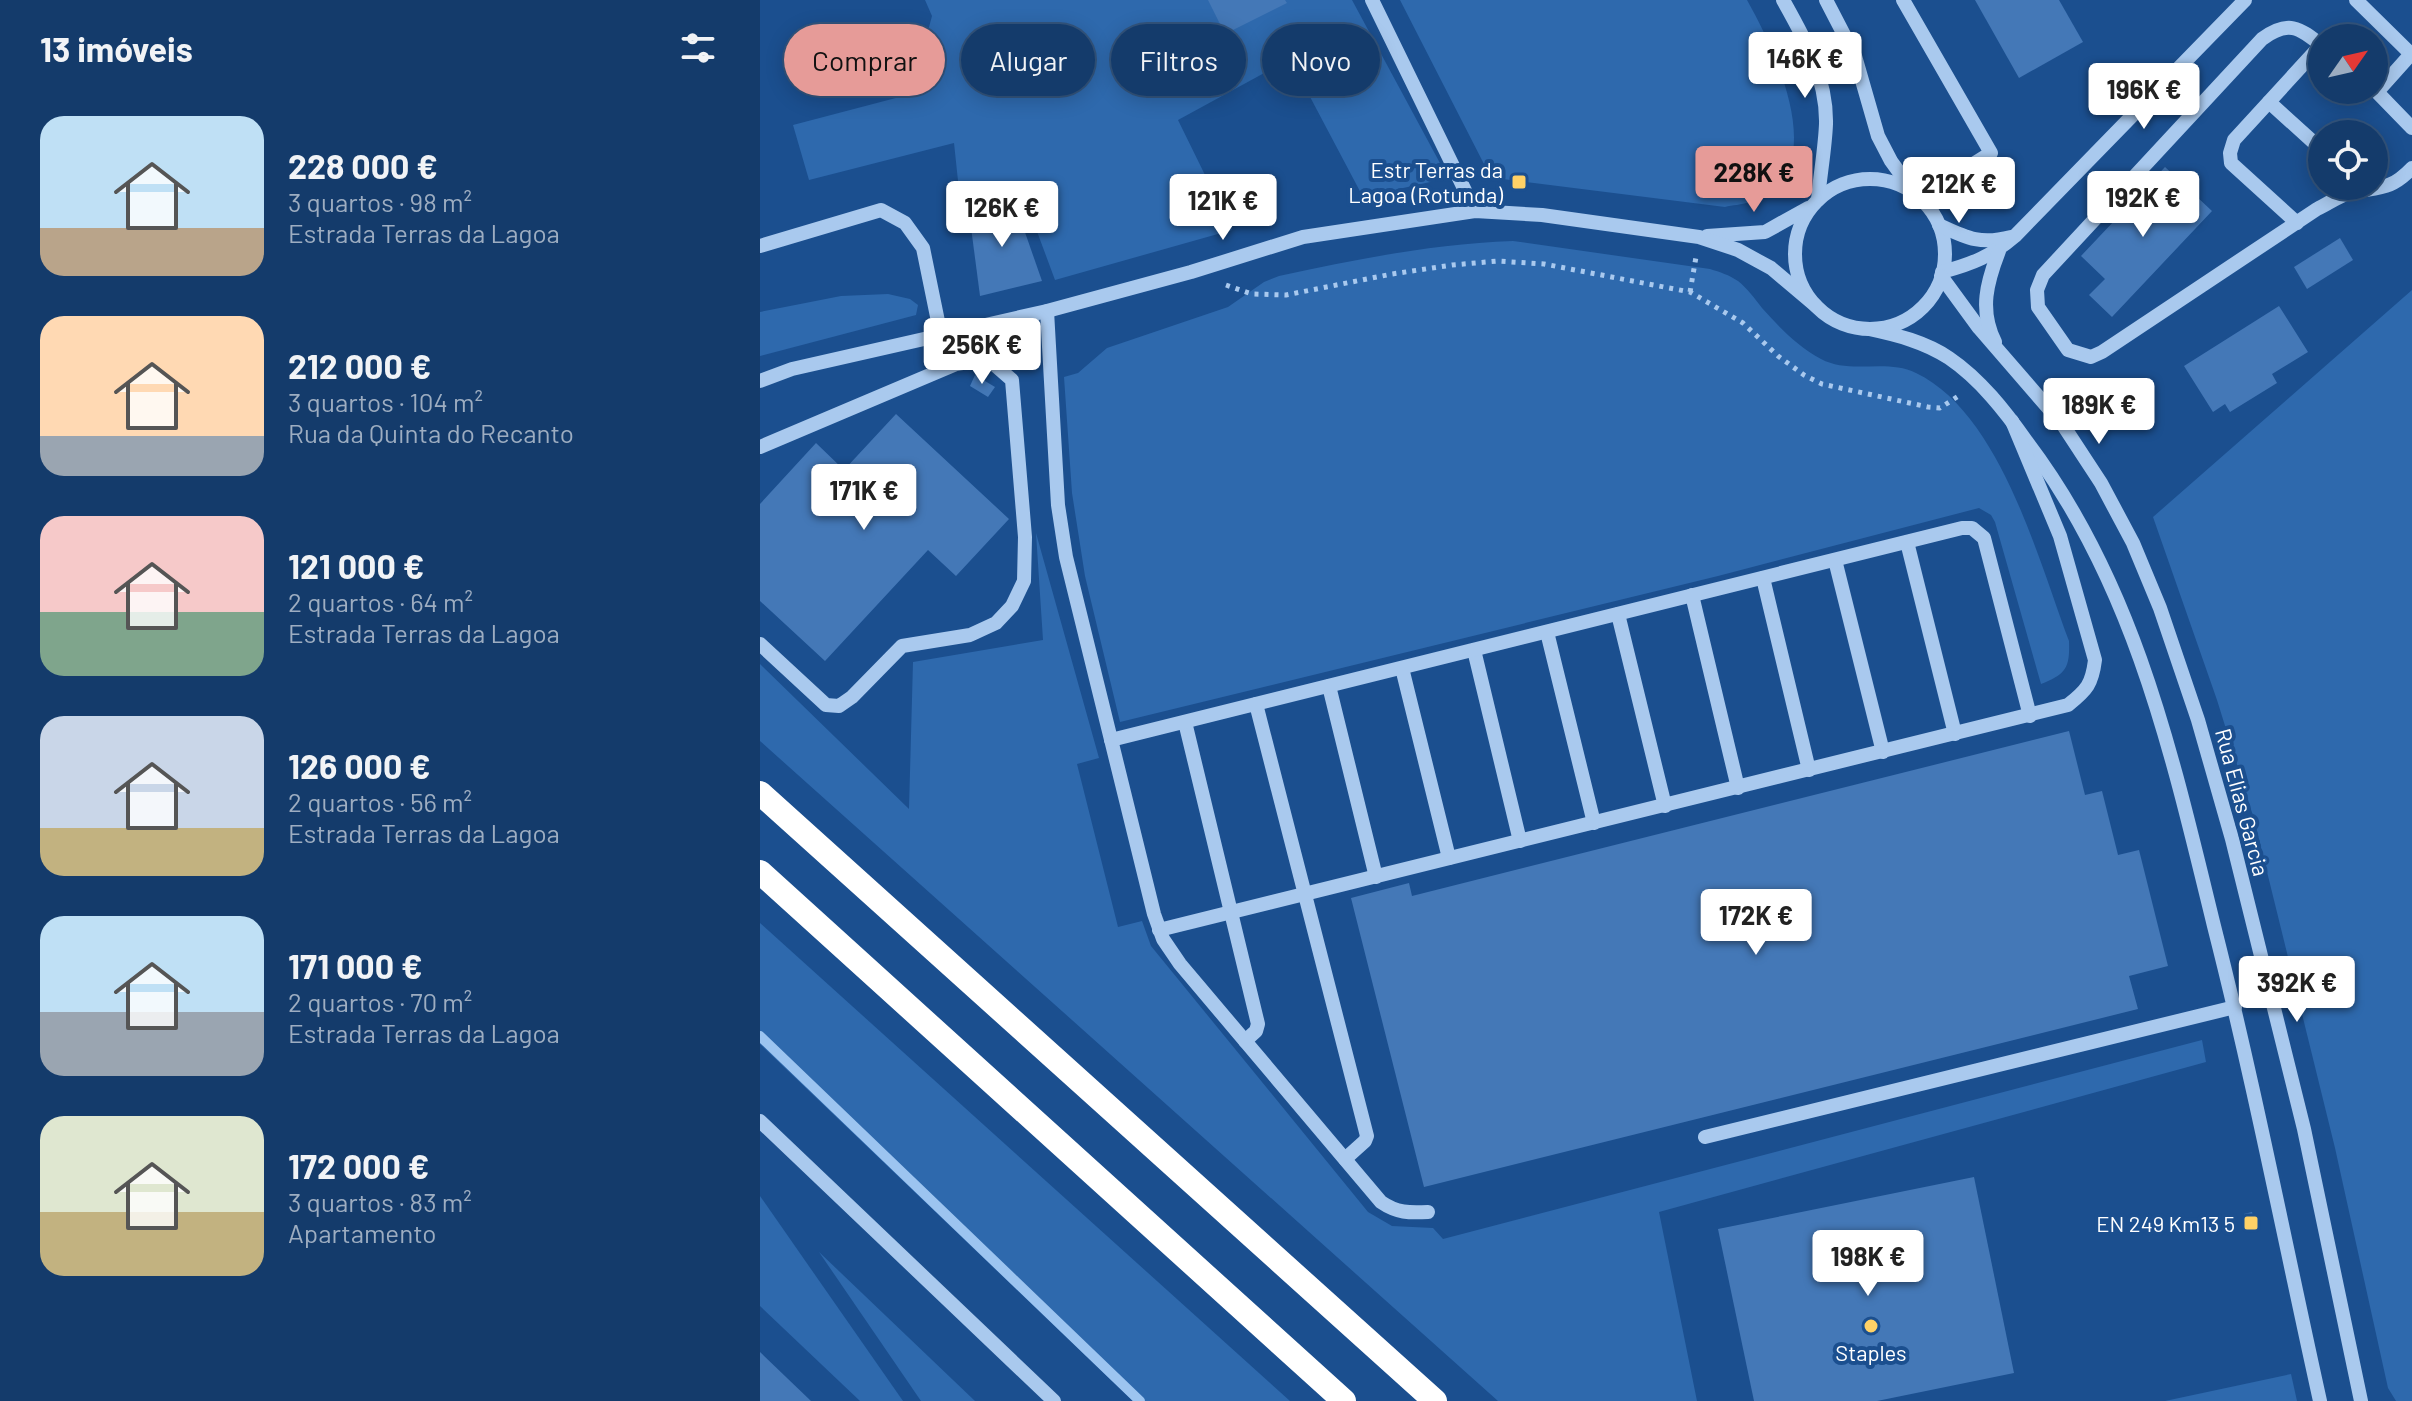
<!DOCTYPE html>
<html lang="pt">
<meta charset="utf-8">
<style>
:root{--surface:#143b6b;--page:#214673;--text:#f1f3f6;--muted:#9dadc1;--line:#33557e;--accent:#e69b98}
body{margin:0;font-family:Barlow,sans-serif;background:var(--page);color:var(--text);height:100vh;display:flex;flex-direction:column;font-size:30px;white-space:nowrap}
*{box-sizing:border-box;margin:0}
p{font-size:26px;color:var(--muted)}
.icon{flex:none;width:44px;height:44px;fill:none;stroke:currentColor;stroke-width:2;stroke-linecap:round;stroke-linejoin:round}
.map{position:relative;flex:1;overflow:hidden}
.sheet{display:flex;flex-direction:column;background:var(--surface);width:760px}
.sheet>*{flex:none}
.hud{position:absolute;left:24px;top:24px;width:760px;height:72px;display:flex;gap:16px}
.needle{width:52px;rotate:56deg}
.tools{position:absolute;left:1548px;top:24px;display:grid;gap:16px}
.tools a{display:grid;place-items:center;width:80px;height:80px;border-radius:50%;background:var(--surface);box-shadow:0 4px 20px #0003,0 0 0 2px var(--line);font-size:40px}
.price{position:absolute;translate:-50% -68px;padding:0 18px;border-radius:8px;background:#fff;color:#222;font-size:26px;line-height:52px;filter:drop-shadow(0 2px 4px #0008)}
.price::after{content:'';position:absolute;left:50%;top:48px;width:24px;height:18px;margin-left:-12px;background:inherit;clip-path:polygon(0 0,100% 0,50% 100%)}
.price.current{background:var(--accent);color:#111}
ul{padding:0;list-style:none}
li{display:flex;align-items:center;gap:24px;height:200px;padding:0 40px}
li span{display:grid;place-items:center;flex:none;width:224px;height:160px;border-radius:24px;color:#555}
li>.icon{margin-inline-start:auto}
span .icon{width:96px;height:96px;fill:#fffc;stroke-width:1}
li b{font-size:34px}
h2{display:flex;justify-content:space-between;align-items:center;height:96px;padding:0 40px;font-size:34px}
.chip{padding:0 28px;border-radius:36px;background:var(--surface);box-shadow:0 4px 20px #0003,0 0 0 2px var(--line);font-size:28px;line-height:72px}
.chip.current{background:var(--accent);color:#111}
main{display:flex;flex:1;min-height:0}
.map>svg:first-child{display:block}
.green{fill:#2e69ad}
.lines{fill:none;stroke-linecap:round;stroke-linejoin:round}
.stream{stroke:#9cc4f0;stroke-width:10}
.building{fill:#4478b7}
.path{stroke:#a9c9ee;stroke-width:5;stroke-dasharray:4 6;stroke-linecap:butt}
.minor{stroke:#a9c9ee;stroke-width:14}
.highway{stroke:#fff;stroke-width:24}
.poi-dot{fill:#ffd166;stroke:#1b4f8f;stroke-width:3}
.labels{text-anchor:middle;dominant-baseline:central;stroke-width:8;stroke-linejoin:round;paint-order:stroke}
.poi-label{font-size:22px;fill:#fff;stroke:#1b4f8f;text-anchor:end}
.street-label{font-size:22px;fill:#fff;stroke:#1b4f8f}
</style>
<main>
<section class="sheet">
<h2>13 imóveis<svg class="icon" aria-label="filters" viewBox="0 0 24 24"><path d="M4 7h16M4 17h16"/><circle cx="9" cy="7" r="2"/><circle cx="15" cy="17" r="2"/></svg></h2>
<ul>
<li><span style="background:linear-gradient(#bfe0f5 70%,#b9a48a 0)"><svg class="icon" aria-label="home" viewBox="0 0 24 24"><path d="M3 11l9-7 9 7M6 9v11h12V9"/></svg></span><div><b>228 000 €</b><p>3 quartos · 98 m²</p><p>Estrada Terras da Lagoa</p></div></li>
<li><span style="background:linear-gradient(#ffd9b3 75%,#9aa5b1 0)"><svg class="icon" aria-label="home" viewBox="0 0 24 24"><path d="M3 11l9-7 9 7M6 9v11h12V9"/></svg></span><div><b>212 000 €</b><p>3 quartos · 104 m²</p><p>Rua da Quinta do Recanto</p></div></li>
<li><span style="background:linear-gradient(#f6c9c9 60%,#7fa58c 0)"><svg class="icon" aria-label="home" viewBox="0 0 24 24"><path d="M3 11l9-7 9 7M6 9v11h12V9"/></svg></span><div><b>121 000 €</b><p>2 quartos · 64 m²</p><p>Estrada Terras da Lagoa</p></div></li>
<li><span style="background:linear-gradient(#c9d6e8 70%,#c2b280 0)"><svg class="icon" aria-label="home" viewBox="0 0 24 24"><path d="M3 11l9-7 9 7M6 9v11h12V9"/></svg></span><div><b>126 000 €</b><p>2 quartos · 56 m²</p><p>Estrada Terras da Lagoa</p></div></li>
<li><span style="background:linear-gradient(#bfe0f5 60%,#9aa5b1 0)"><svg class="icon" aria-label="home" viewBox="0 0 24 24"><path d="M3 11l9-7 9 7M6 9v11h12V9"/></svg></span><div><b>171 000 €</b><p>2 quartos · 70 m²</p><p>Estrada Terras da Lagoa</p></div></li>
<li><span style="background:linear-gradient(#dfe7d0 60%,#c2b280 0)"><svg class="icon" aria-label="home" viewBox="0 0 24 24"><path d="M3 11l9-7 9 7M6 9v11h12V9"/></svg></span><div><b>172 000 €</b><p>3 quartos · 83 m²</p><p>Apartamento</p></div></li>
</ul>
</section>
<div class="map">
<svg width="1652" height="1401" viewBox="0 0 1652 1401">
<rect width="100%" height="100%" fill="#1b4f8f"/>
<!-- green -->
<g class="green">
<path d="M 165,0 L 592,0 L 688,178 L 603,197 L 530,59 L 418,120 L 472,230 L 295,280 L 262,191 L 201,209 L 194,143 L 49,180 L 33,125 L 151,94 L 172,16 Z"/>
<path d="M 640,0 L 987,0 C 1009,39 1040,105 1033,152 C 1030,168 1004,196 989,202 C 982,205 972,205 965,207 L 735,178 L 725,166 Z"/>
<path d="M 753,241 L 950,269 C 960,272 969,275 978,281 C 987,288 995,299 1002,308 C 1020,328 1037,346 1061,359 C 1091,375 1126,358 1156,373 C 1240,413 1278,559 1309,641 C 1310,668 1306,674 1281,684 L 1235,522 L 1231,515 L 1219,508 L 958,576 L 360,722 L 325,576 L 312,493 L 304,377 L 318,373 L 347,348 L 468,307 L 504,282 L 519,276 C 597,259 673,244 753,241 Z"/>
<path d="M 1652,290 L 1652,1401 L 1636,1401 L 1628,1388 L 1575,1148 L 1494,819 L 1457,700 L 1393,517 Z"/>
<path d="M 128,294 L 150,299 L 158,305 L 156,315 L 0,356 L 0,312 L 81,296 Z"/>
<path d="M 276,533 L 339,758 L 317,764 L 358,927 L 382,921 L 391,946 L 608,1212 L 632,1226 L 673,1228 L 683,1239 L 1442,1040 L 1446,1062 L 899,1212 L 937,1401 L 738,1401 L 0,741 L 0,664 L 149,809 L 153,662 L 283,640 Z"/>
<path d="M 0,923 L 530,1401 L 373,1401 L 0,1044 Z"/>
<path d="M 0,1196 L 143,1401 L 100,1401 L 0,1306 Z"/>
<path d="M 59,1252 L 215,1401 L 161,1401 Z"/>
<path d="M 1531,1374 L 1537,1401 L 1405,1401 Z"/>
</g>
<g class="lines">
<!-- stream -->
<path class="stream" d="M 0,1036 L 380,1401"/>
</g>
<!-- building -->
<g class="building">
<path d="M 448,0 L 525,0 L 527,3 L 465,34 Z"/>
<path d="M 1215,0 L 1299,0 L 1323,42 L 1259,78 Z"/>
<path d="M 1405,167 L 1452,211 L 1352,317 L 1329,295 L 1345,279 L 1321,256 Z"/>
<path d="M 253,198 L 282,281 L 220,296 L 209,212 Z"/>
<path d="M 1580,238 L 1593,260 L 1547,289 L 1534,267 Z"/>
<path d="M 1519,306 L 1548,352 L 1512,374 L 1517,383 L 1470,412 L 1465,404 L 1453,412 L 1424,366 Z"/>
<path d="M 215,375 L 235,387 L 228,397 L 210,386 Z"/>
<path d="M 136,414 L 249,519 L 196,576 L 168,550 L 65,661 L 0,601 L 0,504 L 56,443 L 84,470 Z"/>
<path d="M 1309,731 L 1325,795 L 1342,791 L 1358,855 L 1379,850 L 1408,966 L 1369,976 L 1378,1009 L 664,1187 L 591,898 L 649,883 L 652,896 Z"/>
<path d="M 1214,1177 L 1254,1373 L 1117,1401 L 994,1401 L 958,1229 Z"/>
<path d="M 1492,1212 L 1497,1230 L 1489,1232 L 1484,1214 Z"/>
<path d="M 0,1352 L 51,1401 L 0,1401 Z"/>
</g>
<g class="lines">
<!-- path -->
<g class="path">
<path d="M 466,285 L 492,294 L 526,295 L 632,274 L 692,265 L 738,261 L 784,264 L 930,292 L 983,323 L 1018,356 L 1044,375 L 1062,384 L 1168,407 L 1180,408 L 1200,395"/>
<path d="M 930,292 L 936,257"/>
</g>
<!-- minor -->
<g class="minor">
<path d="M 612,0 L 715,211"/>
<path d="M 1023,0 C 1045,39 1067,78 1066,124 C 1065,149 1060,175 1058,200"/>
<path d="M 1066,0 L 1095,56 L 1118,136 L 1131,161 L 1152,190"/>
<path d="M 1143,0 L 1231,153 L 1159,198"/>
<path d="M 1596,0 L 1652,55"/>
<path d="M 1562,46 C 1539,27 1528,20 1502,39 L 1283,275 L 1277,290 L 1278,307 L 1308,350 L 1331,357 L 1342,352 L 1557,209 C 1568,204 1581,194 1593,192 C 1620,187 1631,190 1652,168"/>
<path d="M 1614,90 L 1617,92 L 1651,54"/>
<path d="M 1617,92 L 1652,128"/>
<path d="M 1509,102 L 1562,150"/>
<circle cx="1110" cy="254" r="75"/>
<path d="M 1537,223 L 1471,163 L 1470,153 L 1474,140 L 1561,45"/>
<path d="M 1179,225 C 1207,238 1220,245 1251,237"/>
<path d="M 947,236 L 1005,232 L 1048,208"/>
<path d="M 0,246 L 121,210 L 145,223 L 163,248 L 181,336"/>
<path d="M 1182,272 C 1212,264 1232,256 1255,236 L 1485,0"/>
<path d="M 1181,276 L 1219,328 L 1303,425 L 1341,483 L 1373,543 L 1400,608 L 1438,720 L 1472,839 L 1544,1129 L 1601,1401"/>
<path d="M 287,311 L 298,505 L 306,557 L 394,914 L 403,939 L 420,964 L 621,1202 C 637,1213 649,1213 668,1212"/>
<path d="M 1109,329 C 1137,335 1165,342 1189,358 C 1220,379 1245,411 1267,442 C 1375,585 1412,755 1454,926 C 1494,1083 1525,1243 1560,1401"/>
<path d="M 1235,342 C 1219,310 1227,282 1239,251"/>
<path d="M 0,381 L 32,369 L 287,311 L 431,272 L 543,237 L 715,211 L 782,215 L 939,237 L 978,250 L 1011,268 L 1056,306"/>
<path d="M 0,447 L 196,364 L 228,359"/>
<path d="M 1147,542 L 1195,734"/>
<path d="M 1075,560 L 1123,752"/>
<path d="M 1003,578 L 1049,770"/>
<path d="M 932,595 L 978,788"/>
<path d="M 858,614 L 905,806"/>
<path d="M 787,632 L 834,823"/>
<path d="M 0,644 L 66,705 L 79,706 L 92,697 L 142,646 L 210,635 L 236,623 L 252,606 L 264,581 L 265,537 L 252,380 L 228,359 L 224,325"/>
<path d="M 714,650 L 760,841"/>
<path d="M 642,668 L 689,858"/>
<path d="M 569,686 L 616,877"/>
<path d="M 496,704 L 607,1136 L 605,1141 L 585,1159"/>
<path d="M 425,722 L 498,1024 L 496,1031 L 485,1041"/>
<path d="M 351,740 L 1202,528 L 1212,528 L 1224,538 L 1270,716"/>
<path d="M 399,930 L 1308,705 C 1327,690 1332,684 1335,660 L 1300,536 L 1252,421"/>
<path d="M 0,1121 L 294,1401"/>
<path d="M 945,1137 L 1475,1007"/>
</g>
<!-- highway -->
<g class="highway">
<path d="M 0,793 L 675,1401"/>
<path d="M 0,872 L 584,1401"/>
</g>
</g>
<!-- markers -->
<g class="poi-dot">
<rect x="751" y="174" width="16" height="16" rx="4"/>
<rect x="1483" y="1215" width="16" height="16" rx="4"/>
<circle cx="1111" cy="1326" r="8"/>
</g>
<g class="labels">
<!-- poi labels -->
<g class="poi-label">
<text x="743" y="169">Estr Terras da<tspan x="743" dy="25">Lagoa (Rotunda)</tspan></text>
<text x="1475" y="1223">EN 249 Km13 5</text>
<text x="1111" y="1352" text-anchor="middle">Staples</text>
</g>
<!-- street labels -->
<g class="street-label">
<text transform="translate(1483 802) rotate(75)">Rua Elias Garcia</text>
</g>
</g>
</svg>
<div class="tools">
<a><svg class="needle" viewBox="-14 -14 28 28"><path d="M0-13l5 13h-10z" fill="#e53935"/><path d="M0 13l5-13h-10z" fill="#9dadc1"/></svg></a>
<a><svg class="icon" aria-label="locate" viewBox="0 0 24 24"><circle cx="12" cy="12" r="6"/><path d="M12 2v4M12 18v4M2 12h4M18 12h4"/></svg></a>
</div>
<b class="price" style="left:1045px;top:100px">146K €</b>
<b class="price" style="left:1384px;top:131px">196K €</b>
<b class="price current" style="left:994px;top:214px">228K €</b>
<b class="price" style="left:1199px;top:225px">212K €</b>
<b class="price" style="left:1383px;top:239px">192K €</b>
<b class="price" style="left:463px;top:242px">121K €</b>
<b class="price" style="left:242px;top:249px">126K €</b>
<b class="price" style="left:222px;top:386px">256K €</b>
<b class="price" style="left:1339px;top:446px">189K €</b>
<b class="price" style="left:104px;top:532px">171K €</b>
<b class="price" style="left:996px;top:957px">172K €</b>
<b class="price" style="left:1537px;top:1024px">392K €</b>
<b class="price" style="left:1108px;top:1298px">198K €</b>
<div class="hud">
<a class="chip current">Comprar</a>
<a class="chip">Alugar</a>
<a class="chip">Filtros</a>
<a class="chip">Novo</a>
</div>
</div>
</main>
